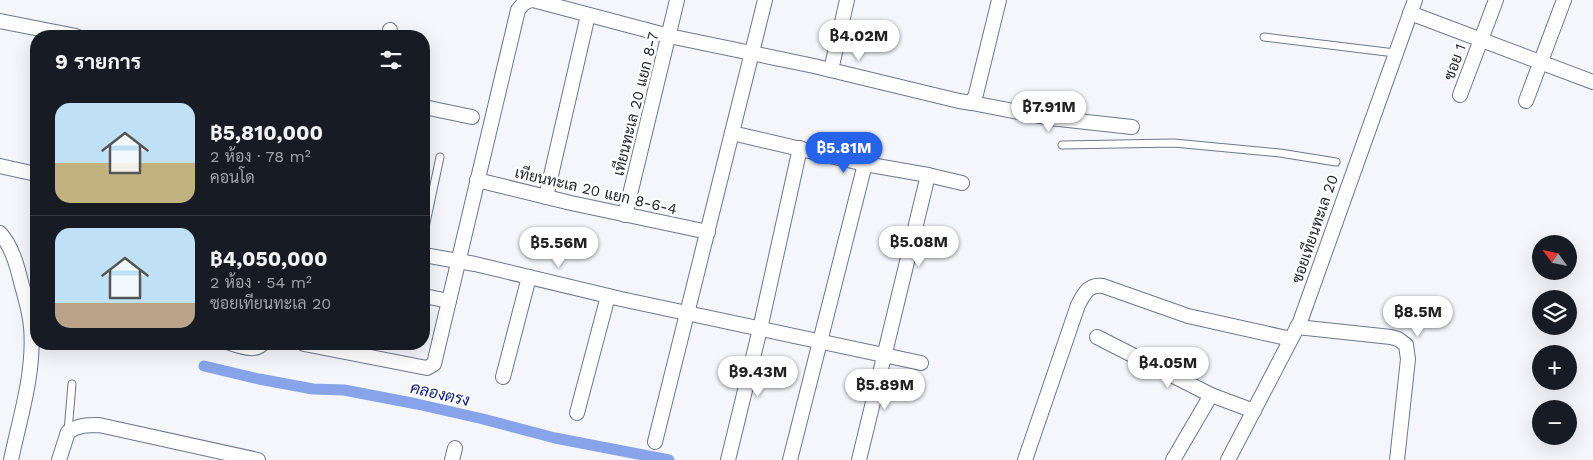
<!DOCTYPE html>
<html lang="th">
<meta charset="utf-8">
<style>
:root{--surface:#171b24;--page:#242831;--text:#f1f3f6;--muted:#9ea1a6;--line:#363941;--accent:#2563eb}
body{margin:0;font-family:"Work Sans",Sarabun,sans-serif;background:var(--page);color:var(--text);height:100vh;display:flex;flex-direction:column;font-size:19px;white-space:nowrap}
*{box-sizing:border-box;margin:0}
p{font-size:16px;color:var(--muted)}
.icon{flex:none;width:28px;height:28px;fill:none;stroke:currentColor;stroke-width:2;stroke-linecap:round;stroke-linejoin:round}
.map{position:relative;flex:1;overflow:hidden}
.drawer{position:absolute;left:30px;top:30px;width:400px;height:320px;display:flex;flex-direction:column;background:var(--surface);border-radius:20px;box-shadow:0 5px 20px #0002}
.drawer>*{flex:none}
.needle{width:32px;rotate:303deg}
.controls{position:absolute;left:1532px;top:235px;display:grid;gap:10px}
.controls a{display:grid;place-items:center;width:45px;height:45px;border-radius:50%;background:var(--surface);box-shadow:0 5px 20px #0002;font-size:25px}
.price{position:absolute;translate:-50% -42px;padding:0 11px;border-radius:18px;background:#fff;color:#222;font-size:16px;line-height:32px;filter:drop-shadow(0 1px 2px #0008)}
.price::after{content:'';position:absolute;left:50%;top:30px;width:15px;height:11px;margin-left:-8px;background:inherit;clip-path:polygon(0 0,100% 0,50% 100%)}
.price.active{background:var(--accent);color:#fff}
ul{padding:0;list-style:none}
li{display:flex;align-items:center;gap:15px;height:125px;padding:0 25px}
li+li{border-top:1px solid var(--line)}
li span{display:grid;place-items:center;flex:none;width:140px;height:100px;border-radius:15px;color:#555}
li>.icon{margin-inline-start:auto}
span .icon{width:60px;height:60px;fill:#fffc;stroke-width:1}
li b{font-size:21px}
h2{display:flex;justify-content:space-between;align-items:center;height:60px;padding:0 25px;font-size:21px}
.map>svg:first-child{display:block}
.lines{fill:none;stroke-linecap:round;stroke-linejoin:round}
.canal{stroke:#87a4ea;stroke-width:11}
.service-casing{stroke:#6d778f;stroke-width:9}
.minor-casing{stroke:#6d778f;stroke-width:16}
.service{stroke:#fff;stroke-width:7}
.minor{stroke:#fff;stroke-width:14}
.labels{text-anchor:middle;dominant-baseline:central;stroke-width:5;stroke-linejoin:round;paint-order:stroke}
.street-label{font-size:15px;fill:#1b1f29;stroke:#fff}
.water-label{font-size:16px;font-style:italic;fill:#0c1e6d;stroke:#fff}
</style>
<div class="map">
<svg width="1593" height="460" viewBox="0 0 1593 460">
<rect width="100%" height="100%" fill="#f4f6fc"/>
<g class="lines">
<!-- canal -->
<path class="canal" d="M 204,366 L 259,379 L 313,389 L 344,390 L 417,404 L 483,419 L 555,438 L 669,460"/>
<defs>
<g id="service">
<path d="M 1264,37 L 1395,53"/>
<path d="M 1062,145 L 1174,143 L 1280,153 L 1336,162"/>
<path d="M 424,232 L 440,157"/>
<path d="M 221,344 C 236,348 256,359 267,344"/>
<path d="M 68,431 L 72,384"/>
</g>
<g id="minor">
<path d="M 533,0 L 669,36 L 814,66 L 959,101 L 972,103 L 976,94 L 999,0"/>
<path d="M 1410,13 L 1593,82"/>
<path d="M 0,21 L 76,36"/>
<path d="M 389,36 L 390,30"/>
<path d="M 831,70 L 847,0"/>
<path d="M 1460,95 L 1496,0"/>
<path d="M 1526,101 L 1564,0"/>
<path d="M 972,103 L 1050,118 L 1132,127"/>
<path d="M 424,107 L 472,117"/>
<path d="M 732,133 L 865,164 L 928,175 L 962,183"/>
<path d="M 0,166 L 36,174"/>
<path d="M 477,180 L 571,203 L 708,232"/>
<path d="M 546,197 L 588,15"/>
<path d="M 625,215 L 677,0"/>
<path d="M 0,233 C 12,247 17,265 21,282 C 25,297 30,312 31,327 C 35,372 20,417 11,460"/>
<path d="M 424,255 L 475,264 L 621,299 L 921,363"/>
<path d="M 424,296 L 449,301"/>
<path d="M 1297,327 L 1391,337 L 1398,339 L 1406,345 L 1408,359 L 1397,460"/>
<path d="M 1097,337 L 1211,395 L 1254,411"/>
<path d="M 304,344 L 427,368 L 434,364 L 518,10 L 524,3 L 531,0"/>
<path d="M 503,377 L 529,277"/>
<path d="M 577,413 L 608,296"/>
<path d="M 655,442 L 765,0"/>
<path d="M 59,460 L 68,432 C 78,425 88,425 99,425 L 258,460"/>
<path d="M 452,460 L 455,448"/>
<path d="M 728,460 L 760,329 L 800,148"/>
<path d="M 790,460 L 865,164"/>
<path d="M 859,460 L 928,175"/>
<path d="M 1025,460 L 1078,305 C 1084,294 1088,284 1103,286 L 1188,316 L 1291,339"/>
<path d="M 1173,460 L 1211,395"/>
<path d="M 1228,460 L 1300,322 L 1415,0"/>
</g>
</defs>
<!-- service casing -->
<use href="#service" class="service-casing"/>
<!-- minor casing -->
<use href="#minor" class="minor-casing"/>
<!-- service -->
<use href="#service" class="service"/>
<!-- minor -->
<use href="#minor" class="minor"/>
</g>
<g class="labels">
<!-- street labels -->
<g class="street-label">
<text transform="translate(1455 62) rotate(-70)">ซอย 1</text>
<text transform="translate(636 104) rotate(-76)">เทียนทะเล 20 แยก 8-7</text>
<text transform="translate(596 191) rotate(13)">เทียนทะเล 20 แยก 8-6-4</text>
<text transform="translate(1315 229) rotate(-71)">ซอยเทียนทะเล 20</text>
</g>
<!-- water labels -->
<g class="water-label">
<text transform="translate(440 394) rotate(13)">คลองตรง</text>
</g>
</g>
</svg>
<div class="controls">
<a><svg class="needle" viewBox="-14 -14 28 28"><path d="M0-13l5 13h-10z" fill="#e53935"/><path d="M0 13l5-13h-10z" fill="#9ea1a6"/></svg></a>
<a><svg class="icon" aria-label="layers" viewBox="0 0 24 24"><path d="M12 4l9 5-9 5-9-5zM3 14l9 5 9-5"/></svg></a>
<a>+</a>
<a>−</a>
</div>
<b class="price" style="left:859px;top:62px">฿4.02M</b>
<b class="price" style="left:1049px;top:133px">฿7.91M</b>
<b class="price active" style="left:844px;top:174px">฿5.81M</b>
<b class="price" style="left:919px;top:268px">฿5.08M</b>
<b class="price" style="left:559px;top:269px">฿5.56M</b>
<b class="price" style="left:1418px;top:338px">฿8.5M</b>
<b class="price" style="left:1168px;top:389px">฿4.05M</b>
<b class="price" style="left:758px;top:398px">฿9.43M</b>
<b class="price" style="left:885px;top:411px">฿5.89M</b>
<section class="drawer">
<h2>9 รายการ<svg class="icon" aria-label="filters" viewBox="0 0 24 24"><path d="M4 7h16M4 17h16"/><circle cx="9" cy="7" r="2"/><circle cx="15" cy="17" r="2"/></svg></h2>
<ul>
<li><span style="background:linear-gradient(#bfe0f5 60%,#c2b280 0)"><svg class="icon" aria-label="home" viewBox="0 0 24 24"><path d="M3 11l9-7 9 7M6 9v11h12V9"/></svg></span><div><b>฿5,810,000</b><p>2 ห้อง · 78 m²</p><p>คอนโด</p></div></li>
<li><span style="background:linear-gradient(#bfe0f5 75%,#b9a48a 0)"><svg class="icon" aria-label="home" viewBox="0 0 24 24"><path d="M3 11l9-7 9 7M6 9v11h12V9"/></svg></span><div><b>฿4,050,000</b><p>2 ห้อง · 54 m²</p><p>ซอยเทียนทะเล 20</p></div></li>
</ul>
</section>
</div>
